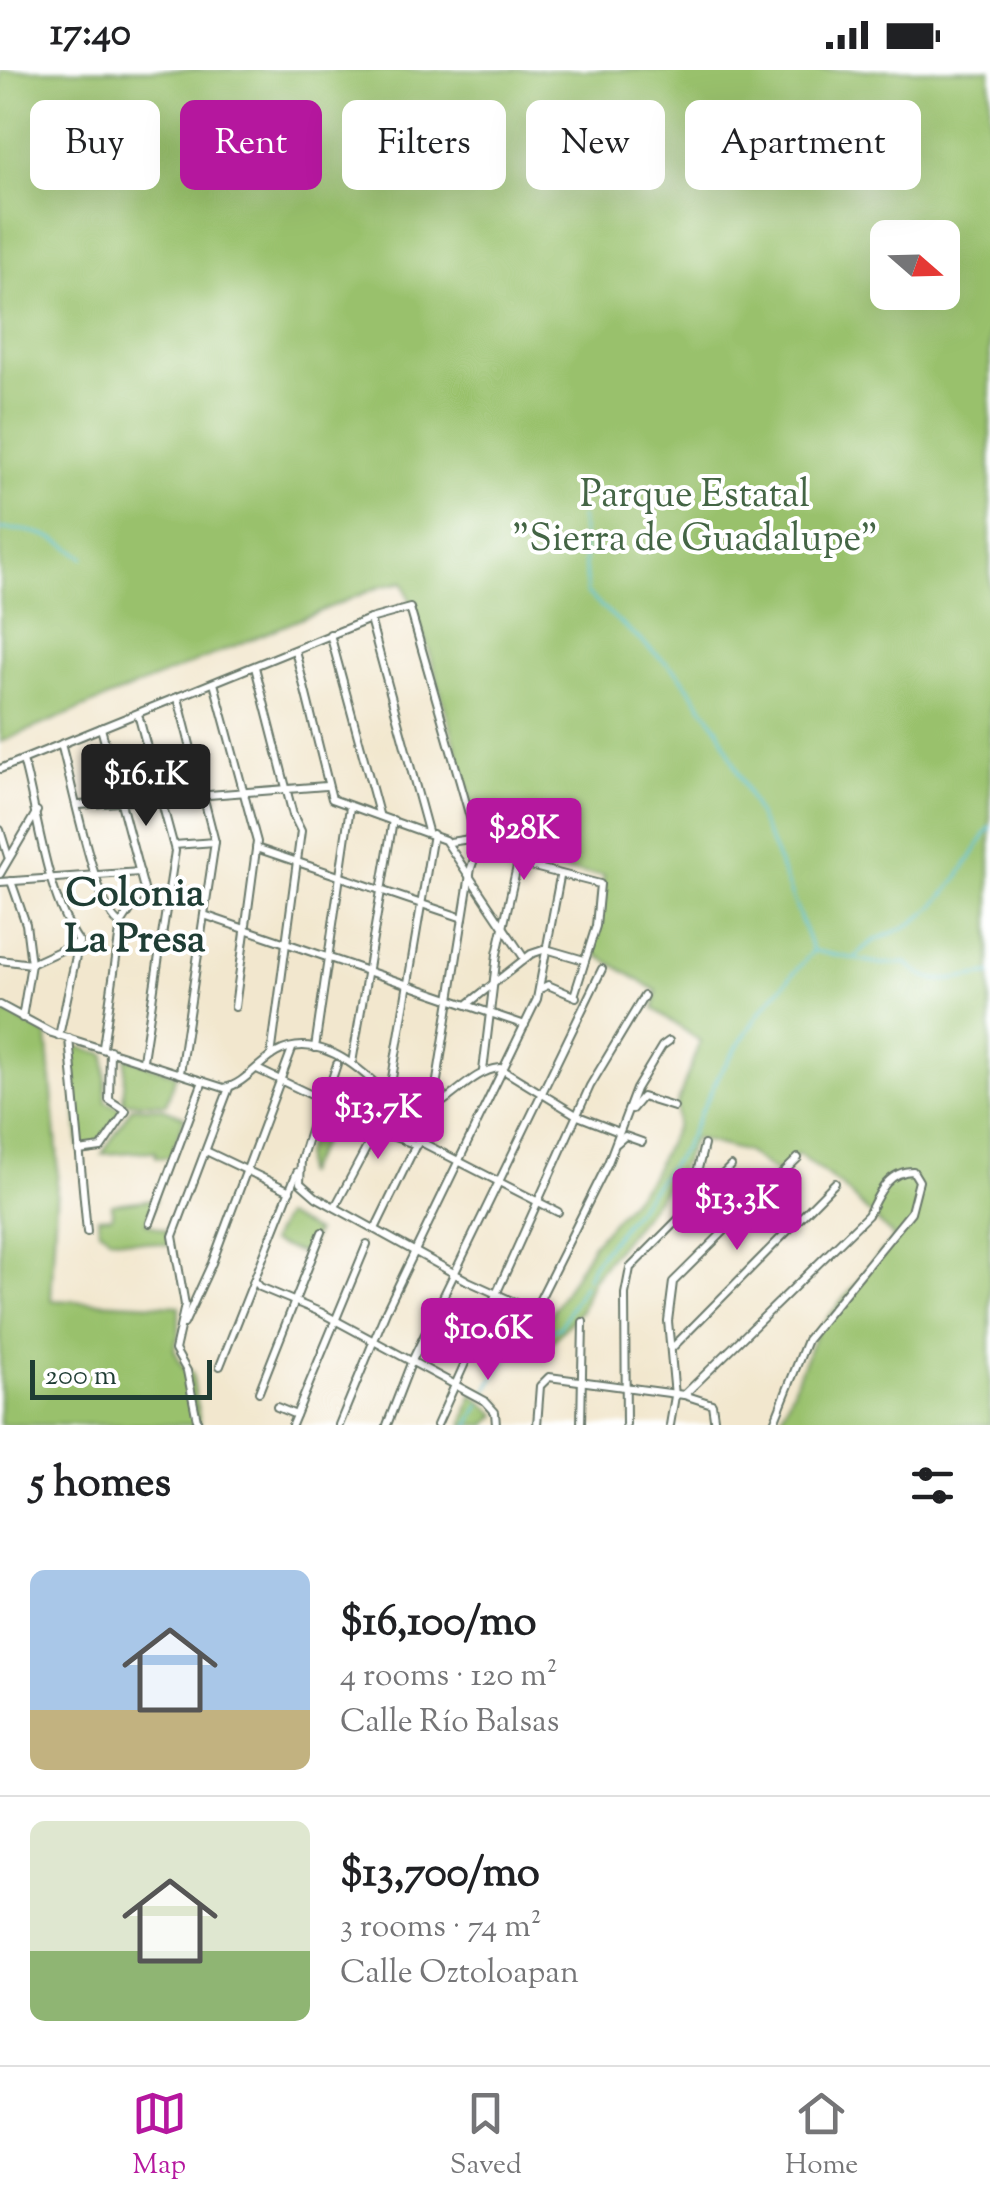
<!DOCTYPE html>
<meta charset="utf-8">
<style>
:root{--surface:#fff;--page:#f6f6f6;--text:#202124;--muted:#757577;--line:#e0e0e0;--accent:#b5179e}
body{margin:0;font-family:"Sorts Mill Goudy",serif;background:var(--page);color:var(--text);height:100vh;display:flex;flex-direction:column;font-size:38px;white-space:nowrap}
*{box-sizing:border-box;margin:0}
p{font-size:32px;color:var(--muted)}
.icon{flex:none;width:55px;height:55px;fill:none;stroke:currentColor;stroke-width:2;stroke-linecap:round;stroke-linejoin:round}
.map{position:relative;height:1355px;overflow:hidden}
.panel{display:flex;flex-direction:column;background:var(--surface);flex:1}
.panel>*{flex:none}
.guide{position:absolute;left:30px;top:30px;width:930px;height:90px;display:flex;gap:20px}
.needle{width:65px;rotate:110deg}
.tools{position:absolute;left:870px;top:150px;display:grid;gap:20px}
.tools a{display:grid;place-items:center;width:90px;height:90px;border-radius:15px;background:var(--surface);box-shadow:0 10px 40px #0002;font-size:50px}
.scale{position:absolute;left:30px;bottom:25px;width:182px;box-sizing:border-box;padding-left:10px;border:5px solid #1f3d34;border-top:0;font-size:28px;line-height:35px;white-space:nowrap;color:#1f3d34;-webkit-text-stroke:8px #fff;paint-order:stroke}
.price{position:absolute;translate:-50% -85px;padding:0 22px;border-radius:10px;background:var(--accent);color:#fff;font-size:32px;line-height:65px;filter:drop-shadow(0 2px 5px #0008)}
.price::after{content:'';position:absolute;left:50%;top:60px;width:30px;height:22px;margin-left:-15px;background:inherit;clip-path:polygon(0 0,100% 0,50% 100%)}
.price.selected{background:#222;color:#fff}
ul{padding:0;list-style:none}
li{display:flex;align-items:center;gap:30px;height:250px;padding:0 30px}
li+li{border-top:2px solid var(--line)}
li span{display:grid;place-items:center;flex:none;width:280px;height:200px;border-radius:15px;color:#555}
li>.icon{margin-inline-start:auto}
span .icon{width:120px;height:120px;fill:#fffc;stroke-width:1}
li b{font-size:42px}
h2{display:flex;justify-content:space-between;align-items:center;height:120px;padding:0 30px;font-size:42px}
.chip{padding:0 35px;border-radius:15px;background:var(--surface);box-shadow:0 10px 40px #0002;font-size:35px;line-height:90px}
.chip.selected{background:var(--accent);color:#fff}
.status{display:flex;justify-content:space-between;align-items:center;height:70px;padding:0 50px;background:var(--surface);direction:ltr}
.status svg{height:28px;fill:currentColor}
.dock{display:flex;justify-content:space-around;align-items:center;height:140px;border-top:2px solid var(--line);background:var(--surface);font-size:28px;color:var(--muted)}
.dock a{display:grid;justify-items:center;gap:5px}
.dock .selected{color:var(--accent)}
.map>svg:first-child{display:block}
.green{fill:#99c16c;stroke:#5c7f50;stroke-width:2.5;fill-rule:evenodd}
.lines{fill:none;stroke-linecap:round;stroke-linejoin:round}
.stream{stroke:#58c1d5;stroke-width:2.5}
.minor-casing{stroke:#69786a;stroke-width:10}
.minor{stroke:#fff;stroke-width:6}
.labels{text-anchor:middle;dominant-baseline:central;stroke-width:8;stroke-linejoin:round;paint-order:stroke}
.park-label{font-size:38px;fill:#446545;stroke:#fff}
.neighbourhood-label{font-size:40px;font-weight:bold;fill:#1f3d34;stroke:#fff}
</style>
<div class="status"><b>17:40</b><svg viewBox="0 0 49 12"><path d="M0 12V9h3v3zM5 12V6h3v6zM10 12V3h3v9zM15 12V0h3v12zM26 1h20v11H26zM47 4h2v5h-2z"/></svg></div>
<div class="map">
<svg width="990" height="1355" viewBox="0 0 990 1355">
<rect width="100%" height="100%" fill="#fff"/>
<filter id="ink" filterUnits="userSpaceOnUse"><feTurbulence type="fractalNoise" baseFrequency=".01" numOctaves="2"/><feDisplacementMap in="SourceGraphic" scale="20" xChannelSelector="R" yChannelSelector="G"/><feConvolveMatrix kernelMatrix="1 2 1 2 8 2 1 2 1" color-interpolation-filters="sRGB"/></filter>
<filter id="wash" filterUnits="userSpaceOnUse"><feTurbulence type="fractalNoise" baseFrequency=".0048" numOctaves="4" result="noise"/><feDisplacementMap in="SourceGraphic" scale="40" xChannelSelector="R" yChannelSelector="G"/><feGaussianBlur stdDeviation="2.25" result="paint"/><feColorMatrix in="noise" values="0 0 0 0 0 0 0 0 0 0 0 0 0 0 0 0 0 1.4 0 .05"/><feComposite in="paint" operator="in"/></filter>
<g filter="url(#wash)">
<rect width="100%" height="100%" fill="#f2e7ce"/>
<!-- green -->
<g class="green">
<path d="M 0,0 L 990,0 L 990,1355 L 778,1355 L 817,1261 L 894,1167 L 840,1115 L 798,1084 L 776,1103 L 747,1082 L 694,1068 L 680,1099 L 592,1210 L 581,1240 L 552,1272 L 510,1242 L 547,1251 L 593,1174 L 650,1108 L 676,1057 L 677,1034 L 700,971 L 654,939 L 657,921 L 592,882 L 604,805 C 559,803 519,790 481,766 L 429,581 L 403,512 L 379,517 L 0,672 ZM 888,168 L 942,168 L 942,222 L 888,222 Z"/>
<path d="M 0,939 L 47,965 L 58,1091 L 51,1230 L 179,1236 L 179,1263 L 174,1279 L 183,1298 L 192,1302 L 200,1355 L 0,1355 Z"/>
<path d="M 72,975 L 105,984 L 106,1032 L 124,1039 L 98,1076 L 79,1078 Z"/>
<path d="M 126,987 L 176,1005 L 166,1034 L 123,1032 Z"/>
<path d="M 324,1024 L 341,1038 L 304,1105 L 304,1085 Z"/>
<path d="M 132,1037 L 162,1038 L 185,1047 L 170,1088 L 156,1087 L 155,1081 L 102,1084 Z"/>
<path d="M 156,1129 L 146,1153 L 167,1161 L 169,1175 L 111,1168 L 99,1160 L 98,1147 L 112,1146 L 112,1134 Z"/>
<path d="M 284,1146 L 316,1162 L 304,1184 L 270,1172 Z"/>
<path d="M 472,1324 L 497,1345 L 486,1355 L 463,1355 Z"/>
</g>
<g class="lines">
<!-- stream -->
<g class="stream">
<path d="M 581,447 L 587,524 L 679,604 L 719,660 L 775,783 L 813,881 L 760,942 L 720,1003 L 683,1079 L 592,1195 L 587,1208"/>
<path d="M 0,459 C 37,459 55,466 84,488"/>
<path d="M 815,881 L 881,894 L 907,893 C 934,921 957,907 990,904"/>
<path d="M 856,887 C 870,866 896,865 916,851 C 950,827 968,791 990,757"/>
<path d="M 485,1325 C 500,1288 523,1269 560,1257 L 584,1214"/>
<path d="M 469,1355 L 480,1335"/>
</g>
</g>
</g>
<g filter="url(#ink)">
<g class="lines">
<defs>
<g id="minor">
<path d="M 370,549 L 428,761"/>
<path d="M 330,564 L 379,744"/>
<path d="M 295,580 L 332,729 L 445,770 L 524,888"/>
<path d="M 255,597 L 293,745 L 301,761 L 271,986"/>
<path d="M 214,613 L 257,772 L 235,937"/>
<path d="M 178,628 L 215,772 L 180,1003"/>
<path d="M 138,644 L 175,781 L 143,990"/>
<path d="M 101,658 L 144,819 L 121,854 L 103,977"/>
<path d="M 61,674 C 70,704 97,846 121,854"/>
<path d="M 23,690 C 39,748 45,823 79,872 L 59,966"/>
<path d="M 0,699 L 370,549 L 410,538 L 476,768 L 530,796 L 600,814 L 596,856 L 574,926"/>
<path d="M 79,735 L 326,716"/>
<path d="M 0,760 L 8,786"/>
<path d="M 450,772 L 476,768"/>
<path d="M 174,775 L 215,772"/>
<path d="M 256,778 L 463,848"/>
<path d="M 0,804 L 37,741"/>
<path d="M 11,811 L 26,854 L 31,894 L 22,948"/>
<path d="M 0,812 L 140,802"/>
<path d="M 204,845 L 525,955"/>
<path d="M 546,879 L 584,890"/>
<path d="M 0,890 L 31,894 L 79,872"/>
<path d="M 542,918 L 548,915 L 576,927"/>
<path d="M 469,933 L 531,884 L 546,879"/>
<path d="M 0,935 L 52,963 L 224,1018 C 244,1015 258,993 276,983 C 324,957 374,1010 403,1042 C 438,1054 464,1001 500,998 L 578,1046 L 619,1062"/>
<path d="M 69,968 L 87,1162"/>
<path d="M 315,978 L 350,737"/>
<path d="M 352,993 L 393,750"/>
<path d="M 257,999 L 320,1029"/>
<path d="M 483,1001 L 497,884 L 518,792"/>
<path d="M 389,1026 L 433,764"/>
<path d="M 326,1027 L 380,1062 L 417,1075"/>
<path d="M 632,1039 L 642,1027 L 674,1037"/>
<path d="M 419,1071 L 558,1142"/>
<path d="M 617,1073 L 625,1066 L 642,1072"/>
<path d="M 79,1081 L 101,1078 L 126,1041 L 109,1030 L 110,980"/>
<path d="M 206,1081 L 290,1121"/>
<path d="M 301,1090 L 300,1113 L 316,1127 L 468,1211 L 534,1241 L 608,1093 L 636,1019 L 662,976 L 669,971"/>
<path d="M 301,1090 L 320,1029 L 326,1027 L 337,994"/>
<path d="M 689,1134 L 704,1075"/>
<path d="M 335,1137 L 392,1030"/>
<path d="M 150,1153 L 203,1011"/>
<path d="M 375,1159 L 432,1042 L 471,798 L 480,772"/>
<path d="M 254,1210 L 260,1217 L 320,1242 L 485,1331 L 495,1342 L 496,1355"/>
<path d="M 184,1254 L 212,1193 L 292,979"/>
<path d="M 671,1279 L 835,1113"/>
<path d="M 220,1296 L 297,1102"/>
<path d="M 259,1322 L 322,1162"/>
<path d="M 684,1325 L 712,1334 L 715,1355"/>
<path d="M 277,1337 L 296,1345"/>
<path d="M 198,1355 L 187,1301 L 175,1280 L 185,1235 L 173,1166 L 229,1018"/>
<path d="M 292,1355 L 367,1174"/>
<path d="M 339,1355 L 386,1241 L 537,929 L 560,807"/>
<path d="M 387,1355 L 411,1293 L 602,899"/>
<path d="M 437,1355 L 590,1016 L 644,926"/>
<path d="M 537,1355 L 540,1316 L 549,1307 L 684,1325 L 868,1145 C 878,1125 887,1101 913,1101 L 919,1111 L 911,1142 L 807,1270 L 773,1355"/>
<path d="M 581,1355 L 583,1252"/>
<path d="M 626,1355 L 625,1224 L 630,1198 L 731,1096"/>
<path d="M 670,1355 L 675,1326 L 668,1251 L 673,1212 L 798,1088"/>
</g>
</defs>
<!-- minor casing -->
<use href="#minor" class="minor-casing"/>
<!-- minor -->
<use href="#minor" class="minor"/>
</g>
</g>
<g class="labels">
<!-- park labels -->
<g class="park-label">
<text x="695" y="427">Parque Estatal<tspan x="695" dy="44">"Sierra de Guadalupe"</tspan></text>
</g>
<!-- neighbourhood labels -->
<g class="neighbourhood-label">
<text x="135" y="825">Colonia<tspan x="135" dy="46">La Presa</tspan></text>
</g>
</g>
</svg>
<div class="tools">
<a><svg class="needle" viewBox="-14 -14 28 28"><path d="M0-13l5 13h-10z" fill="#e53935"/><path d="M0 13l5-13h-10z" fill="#757577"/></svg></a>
</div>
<div class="scale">200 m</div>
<b class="price selected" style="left:146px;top:759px">$16.1K</b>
<b class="price" style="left:524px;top:813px">$28K</b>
<b class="price" style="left:378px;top:1092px">$13.7K</b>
<b class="price" style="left:737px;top:1183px">$13.3K</b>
<b class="price" style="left:488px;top:1313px">$10.6K</b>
<div class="guide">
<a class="chip">Buy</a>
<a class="chip selected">Rent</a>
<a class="chip">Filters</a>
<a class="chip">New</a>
<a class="chip">Apartment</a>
</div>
</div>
<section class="panel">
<h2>5 homes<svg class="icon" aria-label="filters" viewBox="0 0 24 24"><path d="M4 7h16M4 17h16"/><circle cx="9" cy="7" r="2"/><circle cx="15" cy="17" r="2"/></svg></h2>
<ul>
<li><span style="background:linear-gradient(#a9c7e8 70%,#c2b280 0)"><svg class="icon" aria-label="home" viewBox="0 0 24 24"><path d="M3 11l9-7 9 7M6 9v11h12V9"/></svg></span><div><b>$16,100/mo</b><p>4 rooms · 120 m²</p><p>Calle Río Balsas</p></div></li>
<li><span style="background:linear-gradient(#dfe7d0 65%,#8fb573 0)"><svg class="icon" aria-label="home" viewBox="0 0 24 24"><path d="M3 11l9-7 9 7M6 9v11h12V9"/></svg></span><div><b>$13,700/mo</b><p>3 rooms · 74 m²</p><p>Calle Oztoloapan</p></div></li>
</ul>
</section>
<nav class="dock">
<a class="selected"><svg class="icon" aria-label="map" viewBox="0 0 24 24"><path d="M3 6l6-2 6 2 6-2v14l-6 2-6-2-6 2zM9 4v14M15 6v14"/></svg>Map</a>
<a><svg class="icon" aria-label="saved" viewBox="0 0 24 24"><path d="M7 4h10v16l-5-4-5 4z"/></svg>Saved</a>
<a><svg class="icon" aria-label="home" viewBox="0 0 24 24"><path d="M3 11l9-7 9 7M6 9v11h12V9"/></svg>Home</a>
</nav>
